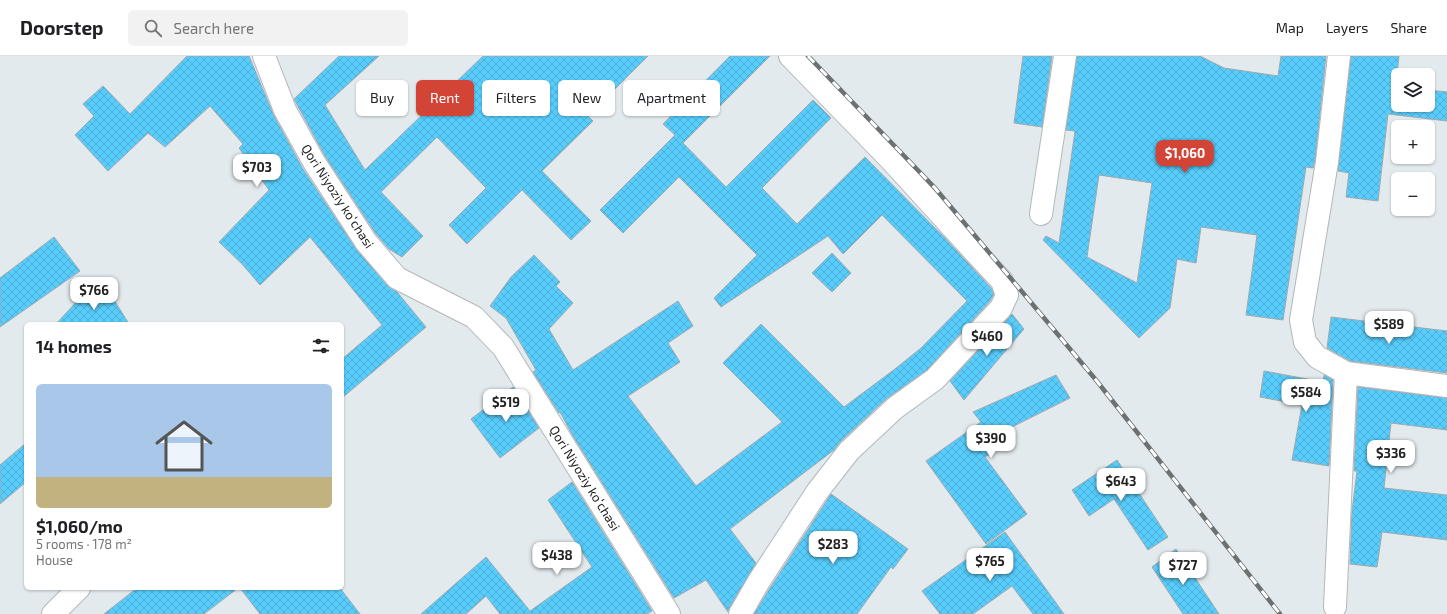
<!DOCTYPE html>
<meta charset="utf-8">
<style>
:root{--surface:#fff;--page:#f2f2f2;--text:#202124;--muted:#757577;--line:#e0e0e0;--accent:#d24436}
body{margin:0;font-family:"Exo 2",sans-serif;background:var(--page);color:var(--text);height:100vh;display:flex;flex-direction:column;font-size:15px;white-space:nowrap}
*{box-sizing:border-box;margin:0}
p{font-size:13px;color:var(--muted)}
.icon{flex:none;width:22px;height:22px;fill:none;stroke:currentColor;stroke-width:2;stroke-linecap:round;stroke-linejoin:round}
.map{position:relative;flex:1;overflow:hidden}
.details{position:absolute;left:24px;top:266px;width:320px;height:268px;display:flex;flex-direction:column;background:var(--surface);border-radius:6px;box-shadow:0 1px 3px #0004}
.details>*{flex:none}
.top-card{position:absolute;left:356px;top:24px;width:380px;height:36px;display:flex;gap:8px}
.tools{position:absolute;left:1391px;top:12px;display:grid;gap:8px}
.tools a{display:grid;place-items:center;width:44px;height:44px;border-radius:6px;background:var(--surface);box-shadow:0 1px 3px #0004;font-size:20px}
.price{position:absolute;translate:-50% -34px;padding:0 9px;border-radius:8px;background:#fff;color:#222;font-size:13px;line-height:26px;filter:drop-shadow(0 1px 2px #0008)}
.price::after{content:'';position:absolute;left:50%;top:24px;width:12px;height:9px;margin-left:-6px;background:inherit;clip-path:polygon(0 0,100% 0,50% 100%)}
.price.active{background:var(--accent);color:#fff}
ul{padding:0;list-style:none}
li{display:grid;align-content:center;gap:8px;height:212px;padding:0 12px}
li+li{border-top:1px solid var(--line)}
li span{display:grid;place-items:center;height:124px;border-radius:6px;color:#555}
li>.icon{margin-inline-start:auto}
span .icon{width:72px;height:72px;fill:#fffc;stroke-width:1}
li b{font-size:17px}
h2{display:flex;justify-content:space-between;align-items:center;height:48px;padding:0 12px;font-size:17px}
.chip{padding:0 14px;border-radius:6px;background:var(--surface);box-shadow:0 1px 3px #0004;font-size:14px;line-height:36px}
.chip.active{background:var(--accent);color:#fff}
header{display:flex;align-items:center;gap:24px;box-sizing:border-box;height:56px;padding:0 20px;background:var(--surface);border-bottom:1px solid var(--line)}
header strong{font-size:19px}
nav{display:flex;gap:22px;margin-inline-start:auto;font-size:14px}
.search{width:280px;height:36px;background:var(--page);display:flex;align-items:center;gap:10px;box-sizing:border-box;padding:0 14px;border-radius:6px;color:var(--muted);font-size:15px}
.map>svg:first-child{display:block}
.building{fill:url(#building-cross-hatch);stroke:#a2a8ac;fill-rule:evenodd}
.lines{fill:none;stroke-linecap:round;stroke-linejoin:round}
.minor-casing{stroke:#b1b8bb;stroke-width:24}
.minor{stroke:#fff;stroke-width:22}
.rail-casing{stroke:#6c7172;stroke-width:4.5}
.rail{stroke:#fff;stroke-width:3;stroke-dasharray:9;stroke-linecap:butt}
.labels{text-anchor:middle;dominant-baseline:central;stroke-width:3;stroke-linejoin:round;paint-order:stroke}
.street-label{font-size:13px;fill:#1b1e1f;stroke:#fff}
</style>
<header>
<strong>Doorstep</strong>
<div class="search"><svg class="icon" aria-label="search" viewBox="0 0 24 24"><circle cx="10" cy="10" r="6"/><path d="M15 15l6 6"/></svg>Search here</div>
<nav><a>Map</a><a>Layers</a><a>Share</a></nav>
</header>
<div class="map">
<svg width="1447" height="558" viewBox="0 0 1447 558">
<defs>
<pattern id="building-cross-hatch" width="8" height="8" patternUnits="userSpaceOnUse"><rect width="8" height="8" fill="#58cdfc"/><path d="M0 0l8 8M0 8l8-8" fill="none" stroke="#4cb0d8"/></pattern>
</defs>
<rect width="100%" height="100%" fill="#e3eaed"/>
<!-- building -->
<g class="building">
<path d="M 187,0 L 249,0 L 274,60 L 303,113 L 356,193 L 388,230 L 397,236 L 426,271 L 342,342 L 342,303 L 382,269 L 310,181 L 260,229 L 242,208 L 219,186 L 269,134 L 239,92 L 243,88 L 210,50 L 165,91 L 148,77 L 108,115 L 75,79 L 94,60 L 83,48 L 103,30 L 130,58 Z"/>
<path d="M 339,0 L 379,0 L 325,49 L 365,114 L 483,0 L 648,0 L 588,60 L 593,65 L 542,115 L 591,165 L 571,184 L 522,134 L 467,188 L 449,169 L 486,132 L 437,81 L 381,136 L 423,180 L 402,201 L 389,193 L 376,178 L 325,100 L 294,43 Z"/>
<path d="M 730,0 L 770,0 L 683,87 L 726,131 L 813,44 L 831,62 L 762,132 L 797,168 L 865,101 L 943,180 L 991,232 L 994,238 L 990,245 L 927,314 L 886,343 L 840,386 L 834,394 L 730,473 L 756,507 L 729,552 L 728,556 L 706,524 L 674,542 L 573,380 L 560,356 L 559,357 L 533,316 L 536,314 L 506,262 L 490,250 L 511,221 L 534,199 L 560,226 L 556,230 L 573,247 L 549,273 L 573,314 L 678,245 L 693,270 L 668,287 L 680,306 L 628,340 L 696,430 L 782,366 L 723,307 L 761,268 L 844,351 L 895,313 L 921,292 L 967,245 L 882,159 L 843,198 L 828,180 L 721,251 L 714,242 L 757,199 L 679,121 L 623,177 L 600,154 L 675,79 L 663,68 Z"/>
<path d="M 1023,0 L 1052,0 L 1042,71 L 1014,67 Z"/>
<path d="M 1077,0 L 1200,0 L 1224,12 L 1278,20 L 1281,0 L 1326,0 L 1315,104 L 1313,112 L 1306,111 L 1283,264 L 1246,259 L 1257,179 L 1201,171 L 1196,207 L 1177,203 L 1170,252 L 1139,282 L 1043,184 L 1046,180 L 1059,187 L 1075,75 L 1066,74 ZM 1099,119 L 1152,127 L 1137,227 L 1087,201 Z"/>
<path d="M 1351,0 L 1399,0 L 1396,30 L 1398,30 L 1398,49 L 1428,49 L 1428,34 L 1447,36 L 1447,65 L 1388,58 L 1378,145 L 1346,141 L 1349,117 L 1338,115 Z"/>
<path d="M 54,181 L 80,215 L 0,271 L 0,222 Z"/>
<path d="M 832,197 L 851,217 L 832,236 L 812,217 Z"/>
<path d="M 91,230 L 103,245 L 111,239 L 129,268 L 56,268 Z"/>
<path d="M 1012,258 L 1024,273 L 964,344 L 950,325 Z"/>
<path d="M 1331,261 L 1447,275 L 1447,317 L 1350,305 L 1327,292 Z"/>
<path d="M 1264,315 L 1323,326 L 1324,319 L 1333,324 L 1329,410 L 1292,404 L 1302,349 L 1260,341 Z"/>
<path d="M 1056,319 L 1070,342 L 1006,374 L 1013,384 L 985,401 L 1027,458 L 986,488 L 926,405 L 981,366 L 973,356 Z"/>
<path d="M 513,331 L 539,372 L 500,402 L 471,363 Z"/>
<path d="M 1358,331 L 1447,342 L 1447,374 L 1391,367 L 1384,432 L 1447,439 L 1447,484 L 1382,476 L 1377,511 L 1350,508 L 1352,455 L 1357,415 L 1354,415 Z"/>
<path d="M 26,387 L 26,426 L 0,448 L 0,409 Z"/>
<path d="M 1117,404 L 1168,481 L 1148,494 L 1114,443 L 1089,460 L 1072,434 Z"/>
<path d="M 572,426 L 652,555 L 647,558 L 500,558 L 486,540 L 466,558 L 421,558 L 486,501 L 530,555 L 592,511 L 548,444 Z"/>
<path d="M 831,438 L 908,493 L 893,513 L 891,511 L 857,558 L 754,558 L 770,532 Z"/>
<path d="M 1005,476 L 1064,558 L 1033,558 L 1012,530 L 973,558 L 940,558 L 922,535 Z"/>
<path d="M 1176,493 L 1219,558 L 1183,558 L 1152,511 Z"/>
<path d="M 137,532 L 238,532 L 204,558 L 104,558 Z"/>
<path d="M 240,532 L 340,532 L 360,558 L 260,558 Z"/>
</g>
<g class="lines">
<defs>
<g id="minor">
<path d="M 264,0 L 285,54 L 314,106 L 366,186 L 397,222 L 474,261 L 503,291 L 669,558"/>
<path d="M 1339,0 L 1327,106 L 1301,264 L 1305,286 L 1317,301 L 1346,317 L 1447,330"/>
<path d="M 1041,158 L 1065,0"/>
<path d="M 1335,551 L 1346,317"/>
<path d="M 53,558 L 79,532"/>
<path d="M 740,558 L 759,525 L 817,436 L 849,395 L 895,352 L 935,323 L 1001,252 L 1007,239 L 1002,225 L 974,195 L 891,104 L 790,0"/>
</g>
</defs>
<!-- minor casing -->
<use href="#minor" class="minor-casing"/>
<!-- minor -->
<use href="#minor" class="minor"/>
<defs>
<path id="rail" d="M 808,0 L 935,132 L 1096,324 L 1280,558"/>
</defs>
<!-- rail casing -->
<use href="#rail" class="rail-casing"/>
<!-- rail -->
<use href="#rail" class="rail"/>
</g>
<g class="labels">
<!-- street labels -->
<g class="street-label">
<text transform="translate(338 140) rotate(57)">Qori Niyoziy koʻchasi</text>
<text transform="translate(585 422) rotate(58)">Qori Niyoziy koʻchasi</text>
</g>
</g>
</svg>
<div class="tools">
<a><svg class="icon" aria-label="layers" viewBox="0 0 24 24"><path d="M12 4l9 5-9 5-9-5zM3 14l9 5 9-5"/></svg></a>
<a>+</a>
<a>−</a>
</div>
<b class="price active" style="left:1185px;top:118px">$1,060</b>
<b class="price" style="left:257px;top:132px">$703</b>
<b class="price" style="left:94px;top:255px">$766</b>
<b class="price" style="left:1389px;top:289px">$589</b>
<b class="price" style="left:987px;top:301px">$460</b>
<b class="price" style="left:1306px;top:357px">$584</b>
<b class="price" style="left:506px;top:367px">$519</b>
<b class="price" style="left:991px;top:403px">$390</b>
<b class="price" style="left:1391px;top:418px">$336</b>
<b class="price" style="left:1121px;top:446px">$643</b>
<b class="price" style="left:833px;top:509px">$283</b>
<b class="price" style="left:557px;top:520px">$438</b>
<b class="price" style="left:990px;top:526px">$765</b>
<b class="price" style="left:1183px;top:530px">$727</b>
<div class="top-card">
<a class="chip">Buy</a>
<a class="chip active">Rent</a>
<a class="chip">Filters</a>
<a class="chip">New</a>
<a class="chip">Apartment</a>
</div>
<section class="details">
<h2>14 homes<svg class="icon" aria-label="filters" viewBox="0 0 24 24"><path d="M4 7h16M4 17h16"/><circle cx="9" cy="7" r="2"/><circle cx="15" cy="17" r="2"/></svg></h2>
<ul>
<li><span style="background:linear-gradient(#a9c7e8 75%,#c2b280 0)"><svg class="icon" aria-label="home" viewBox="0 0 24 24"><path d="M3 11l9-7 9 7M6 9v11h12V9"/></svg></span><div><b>$1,060/mo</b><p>5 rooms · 178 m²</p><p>House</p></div></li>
</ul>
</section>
</div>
